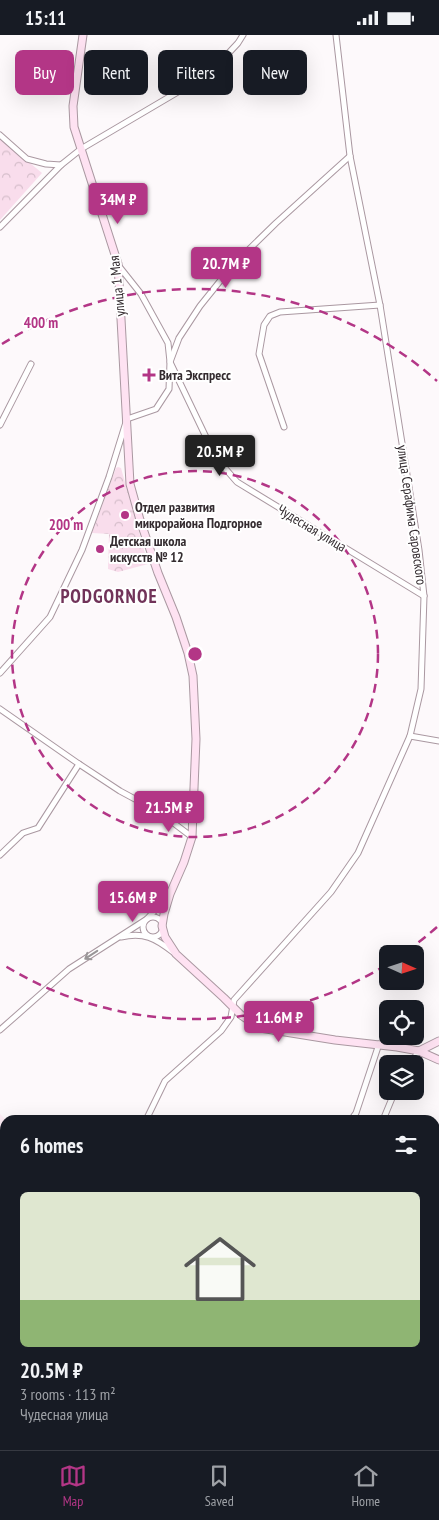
<!DOCTYPE html>
<meta charset="utf-8">
<style>
:root{--surface:#171b24;--page:#20242c;--text:#f1f3f6;--muted:#9ea1a6;--line:#363941;--accent:#b33686}
body{margin:0;font-family:"PT Sans Narrow",sans-serif;background:var(--page);color:var(--text);height:100vh;display:flex;flex-direction:column;font-size:19px;white-space:nowrap}
*{box-sizing:border-box;margin:0}
p{font-size:16px;color:var(--muted)}
.icon{flex:none;width:28px;height:28px;fill:none;stroke:currentColor;stroke-width:2;stroke-linecap:round;stroke-linejoin:round}
.map{position:relative;flex:1;overflow:hidden}
.details{position:absolute;left:0px;top:1080px;width:440px;height:335px;display:flex;flex-direction:column;background:var(--surface);border-radius:15px 15px 0 0;box-shadow:0 5px 20px #0002}
.details>*{flex:none}
.top-card{position:absolute;left:15px;top:15px;width:410px;height:45px;display:flex;gap:10px}
.needle{width:32px;rotate:93deg}
.buttons{position:absolute;left:379px;top:910px;display:grid;gap:10px}
.buttons a{display:grid;place-items:center;width:45px;height:45px;border-radius:8px;background:var(--surface);box-shadow:0 5px 20px #0002;font-size:25px}
.price{position:absolute;translate:-50% -42px;padding:0 11px;border-radius:5px;background:var(--accent);color:#fff;font-size:16px;line-height:32px;filter:drop-shadow(0 1px 2px #0008)}
.price::after{content:'';position:absolute;left:50%;top:30px;width:15px;height:11px;margin-left:-8px;background:inherit;clip-path:polygon(0 0,100% 0,50% 100%)}
.price.active{background:#222;color:#fff}
ul{padding:0;list-style:none}
li{display:grid;align-content:center;gap:10px;height:265px;padding:0 20px}
li+li{border-top:1px solid var(--line)}
li span{display:grid;place-items:center;height:155px;border-radius:8px;color:#555}
li>.icon{margin-inline-start:auto}
span .icon{width:90px;height:90px;fill:#fffc;stroke-width:1}
li b{font-size:21px}
h2{display:flex;justify-content:space-between;align-items:center;height:60px;padding:0 20px;font-size:21px}
.chip{padding:0 18px;border-radius:8px;background:var(--surface);box-shadow:0 5px 20px #0002;font-size:18px;line-height:45px}
.chip.active{background:var(--accent);color:#fff}
.status{display:flex;justify-content:space-between;align-items:center;height:35px;padding:0 25px;background:var(--surface);direction:ltr}
.status svg{height:14px;fill:currentColor}
.dock{display:flex;justify-content:space-around;align-items:center;height:70px;border-top:1px solid var(--line);background:var(--surface);font-size:14px;color:var(--muted)}
.dock a{display:grid;justify-items:center;gap:2px}
.dock .active{color:var(--accent)}
.map>svg:first-child{display:block}
.built{fill:#feeef6}
.forest{fill:url(#forest-crowns)}
.lines{fill:none;stroke-linecap:round;stroke-linejoin:round}
.street-casing{stroke:#aa98a1;stroke-width:7}
.secondary-casing{stroke:#aa98a1;stroke-width:9}
.street{stroke:#fff;stroke-width:5}
.secondary{stroke:#fee2f2;stroke-width:7}
.oneway{stroke:#9a9698}
.ring{fill:none;stroke:#b33686;stroke-width:2.5;stroke-dasharray:9 6}
.poi-dot{fill:#b33686;stroke:#fff;stroke-width:2}
.labels{text-anchor:middle;dominant-baseline:central;stroke-width:4;stroke-linejoin:round;paint-order:stroke}
.street-label{font-size:14px;fill:#342c30;stroke:#fff}
.poi-label{font-size:14px;font-weight:bold;fill:#342c30;stroke:#fff;text-anchor:start}
.district-label{font-size:19px;font-weight:bold;letter-spacing:1px;fill:#713359;stroke:#fff}
.centre{fill:#b33686;stroke:#fff;stroke-width:2.5}
.ring-label{font-size:15px;text-anchor:middle;font-weight:bold;fill:#b33686;stroke:#fff;stroke-width:4;stroke-linejoin:round;paint-order:stroke}
</style>
<div class="status"><b>15:11</b><svg viewBox="0 0 49 12"><path d="M0 12V9h3v3zM5 12V6h3v6zM10 12V3h3v9zM15 12V0h3v12zM26 1h20v11H26zM47 4h2v5h-2z"/></svg></div>
<div class="map">
<svg width="439" height="1415" viewBox="0 0 439 1415">
<defs>
<pattern id="forest-crowns" width="20" height="18" patternUnits="userSpaceOnUse" patternTransform="scale(1.25)"><rect width="20" height="18" fill="#f9ddec"/><path d="M2 6a3 3 0 1 1 6 0M12 15a3 3 0 1 1 6 0" fill="none" stroke="#d6becb"/></pattern>
</defs>
<rect width="100%" height="100%" fill="#fdf9fb"/>
<!-- built -->
<path class="built" d="M 0,1079 L 6,1085 L 5,1205 L 0,1211 Z"/>
<!-- forest -->
<g class="forest">
<path d="M 0,103 L 42,138 L 0,185 Z"/>
<path d="M 118,432 L 121,433 L 148,529 L 118,537 L 108,534 L 109,499 L 92,498 L 116,433 Z"/>
</g>
<g class="lines">
<defs>
<g id="street">
<path d="M 0,100 L 27,124 L 46,129 L 61,130 L 81,114 L 210,38 L 238,8 L 243,0"/>
<path d="M 0,192 L 61,130"/>
<path d="M 118,230 L 141,259 L 168,308 L 170,327 L 216,423 L 237,447 L 424,561"/>
<path d="M 0,390 L 31,329"/>
<path d="M 284,392 L 259,319 L 264,290 L 270,281 L 280,277 L 380,270"/>
<path d="M 0,638 L 50,582 L 82,515 L 109,442 L 127,384 L 156,374 L 169,354 L 170,327 L 179,303 L 200,271 L 233,230 L 276,188 L 350,121"/>
<path d="M 0,674 L 79,729 L 120,756 L 159,777 L 192,802"/>
<path d="M 410,701 L 439,706"/>
<path d="M 162,778 L 193,785"/>
<path d="M 0,820 L 23,798 L 38,793 L 79,729"/>
<circle cx="153" cy="892" r="10"/>
<path d="M 121,902 C 144,897 155,903 173,917"/>
<path d="M 0,995 L 69,934 L 147,884 L 168,861"/>
<path d="M 410,1029 L 419,1016"/>
<path d="M 146,1085 L 165,1046 L 221,996 L 231,982 L 234,965 L 331,857 L 358,818 L 410,701 L 421,654 L 424,561 L 419,515 L 380,270 L 350,121 L 336,0"/>
<path d="M 351,1085 L 356,1078 L 379,1009"/>
<path d="M 383,1085 L 395,1056"/>
<path d="M 0,1233 L 5,1226"/>
<path d="M 435,1391 L 439,1392"/>
<path d="M 42,1415 L 51,1410"/>
<path d="M 157,1415 L 159,1410"/>
<path d="M 298,1415 L 299,1410"/>
</g>
<g id="secondary">
<path d="M 83,0 L 73,71 L 74,92 L 118,229 L 130,449 L 140,485 L 158,538 L 176,582 L 188,618 L 193,641 L 196,704 L 192,802 L 184,827 L 170,859 L 164,879 L 162,891 L 165,902 L 176,919 L 224,963 L 241,980 L 260,993 L 335,1005 L 397,1012 L 419,1016 L 439,1025"/>
<path d="M 419,1016 L 439,1006"/>
</g>
</defs>
<!-- street casing -->
<use href="#street" class="street-casing"/>
<!-- secondary casing -->
<use href="#secondary" class="secondary-casing"/>
<!-- street -->
<use href="#street" class="street"/>
<!-- secondary -->
<use href="#secondary" class="secondary"/>
</g>
<!-- one-way arrows -->
<defs><path id="oneway-shaft" d="M-6 0H5M1.5-3L5.5 0L1.5 3" fill="none" stroke-width="1.6" stroke-linecap="round" stroke-linejoin="round" transform="scale(1.25)"/></defs>
<use class="oneway" href="#oneway-shaft" transform="translate(91 920) rotate(147)"/>
<!-- distance rings -->
<g class="ring">
<circle cx="195" cy="619" r="183"/>
<path d="M437 892A365 365 0 0 1 404 918M386 930A365 365 0 0 1 2 929M2 309A365 365 0 0 1 437 346"/>
</g>
<!-- markers -->
<g class="poi-dot">
<path d="M146.5 332.5h5v5h5v5h-5v5h-5v-5h-5v-5h5z"/>
<circle cx="125" cy="480" r="5"/>
<circle cx="100" cy="514" r="5"/>
</g>
<g class="labels">
<!-- street labels -->
<g class="street-label">
<text transform="translate(117 251) rotate(-96)">улица 1 Мая</text>
<text transform="translate(412 480) rotate(82)">улица Серафима Саровского</text>
<text transform="translate(312 493) rotate(31)">Чудесная улица</text>
</g>
<!-- poi labels -->
<g class="poi-label">
<text x="159" y="340">Вита Экспресс</text>
<text x="135" y="472">Отдел развития<tspan x="135" dy="16">микрорайона Подгорное</tspan></text>
<text x="110" y="506">Детская школа<tspan x="110" dy="16">искусств № 12</tspan></text>
</g>
<!-- district labels -->
<g class="district-label">
<text x="109" y="561">PODGORNOE</text>
</g>
</g>
<circle cx="195" cy="619" r="8" class="centre"/>
<g class="ring-label">
<text x="41" y="293">400 m</text>
<text x="66" y="495">200 m</text>
</g>
</svg>
<div class="buttons">
<a><svg class="needle" viewBox="-14 -14 28 28"><path d="M0-13l5 13h-10z" fill="#e53935"/><path d="M0 13l5-13h-10z" fill="#9ea1a6"/></svg></a>
<a><svg class="icon" aria-label="locate" viewBox="0 0 24 24"><circle cx="12" cy="12" r="6"/><path d="M12 2v4M12 18v4M2 12h4M18 12h4"/></svg></a>
<a><svg class="icon" aria-label="layers" viewBox="0 0 24 24"><path d="M12 4l9 5-9 5-9-5zM3 14l9 5 9-5"/></svg></a>
</div>
<b class="price" style="left:118px;top:190px">34M ₽</b>
<b class="price" style="left:226px;top:254px">20.7M ₽</b>
<b class="price active" style="left:220px;top:442px">20.5M ₽</b>
<b class="price" style="left:169px;top:798px">21.5M ₽</b>
<b class="price" style="left:133px;top:888px">15.6M ₽</b>
<b class="price" style="left:279px;top:1008px">11.6M ₽</b>
<div class="top-card">
<a class="chip active">Buy</a>
<a class="chip">Rent</a>
<a class="chip">Filters</a>
<a class="chip">New</a>
</div>
<section class="details">
<h2>6 homes<svg class="icon" aria-label="filters" viewBox="0 0 24 24"><path d="M4 7h16M4 17h16"/><circle cx="9" cy="7" r="2"/><circle cx="15" cy="17" r="2"/></svg></h2>
<ul>
<li><span style="background:linear-gradient(#dfe7d0 70%,#8fb573 0)"><svg class="icon" aria-label="home" viewBox="0 0 24 24"><path d="M3 11l9-7 9 7M6 9v11h12V9"/></svg></span><div><b>20.5M ₽</b><p>3 rooms · 113 m²</p><p>Чудесная улица</p></div></li>
</ul>
</section>
</div>
<nav class="dock">
<a class="active"><svg class="icon" aria-label="map" viewBox="0 0 24 24"><path d="M3 6l6-2 6 2 6-2v14l-6 2-6-2-6 2zM9 4v14M15 6v14"/></svg>Map</a>
<a><svg class="icon" aria-label="saved" viewBox="0 0 24 24"><path d="M7 4h10v16l-5-4-5 4z"/></svg>Saved</a>
<a><svg class="icon" aria-label="home" viewBox="0 0 24 24"><path d="M3 11l9-7 9 7M6 9v11h12V9"/></svg>Home</a>
</nav>
